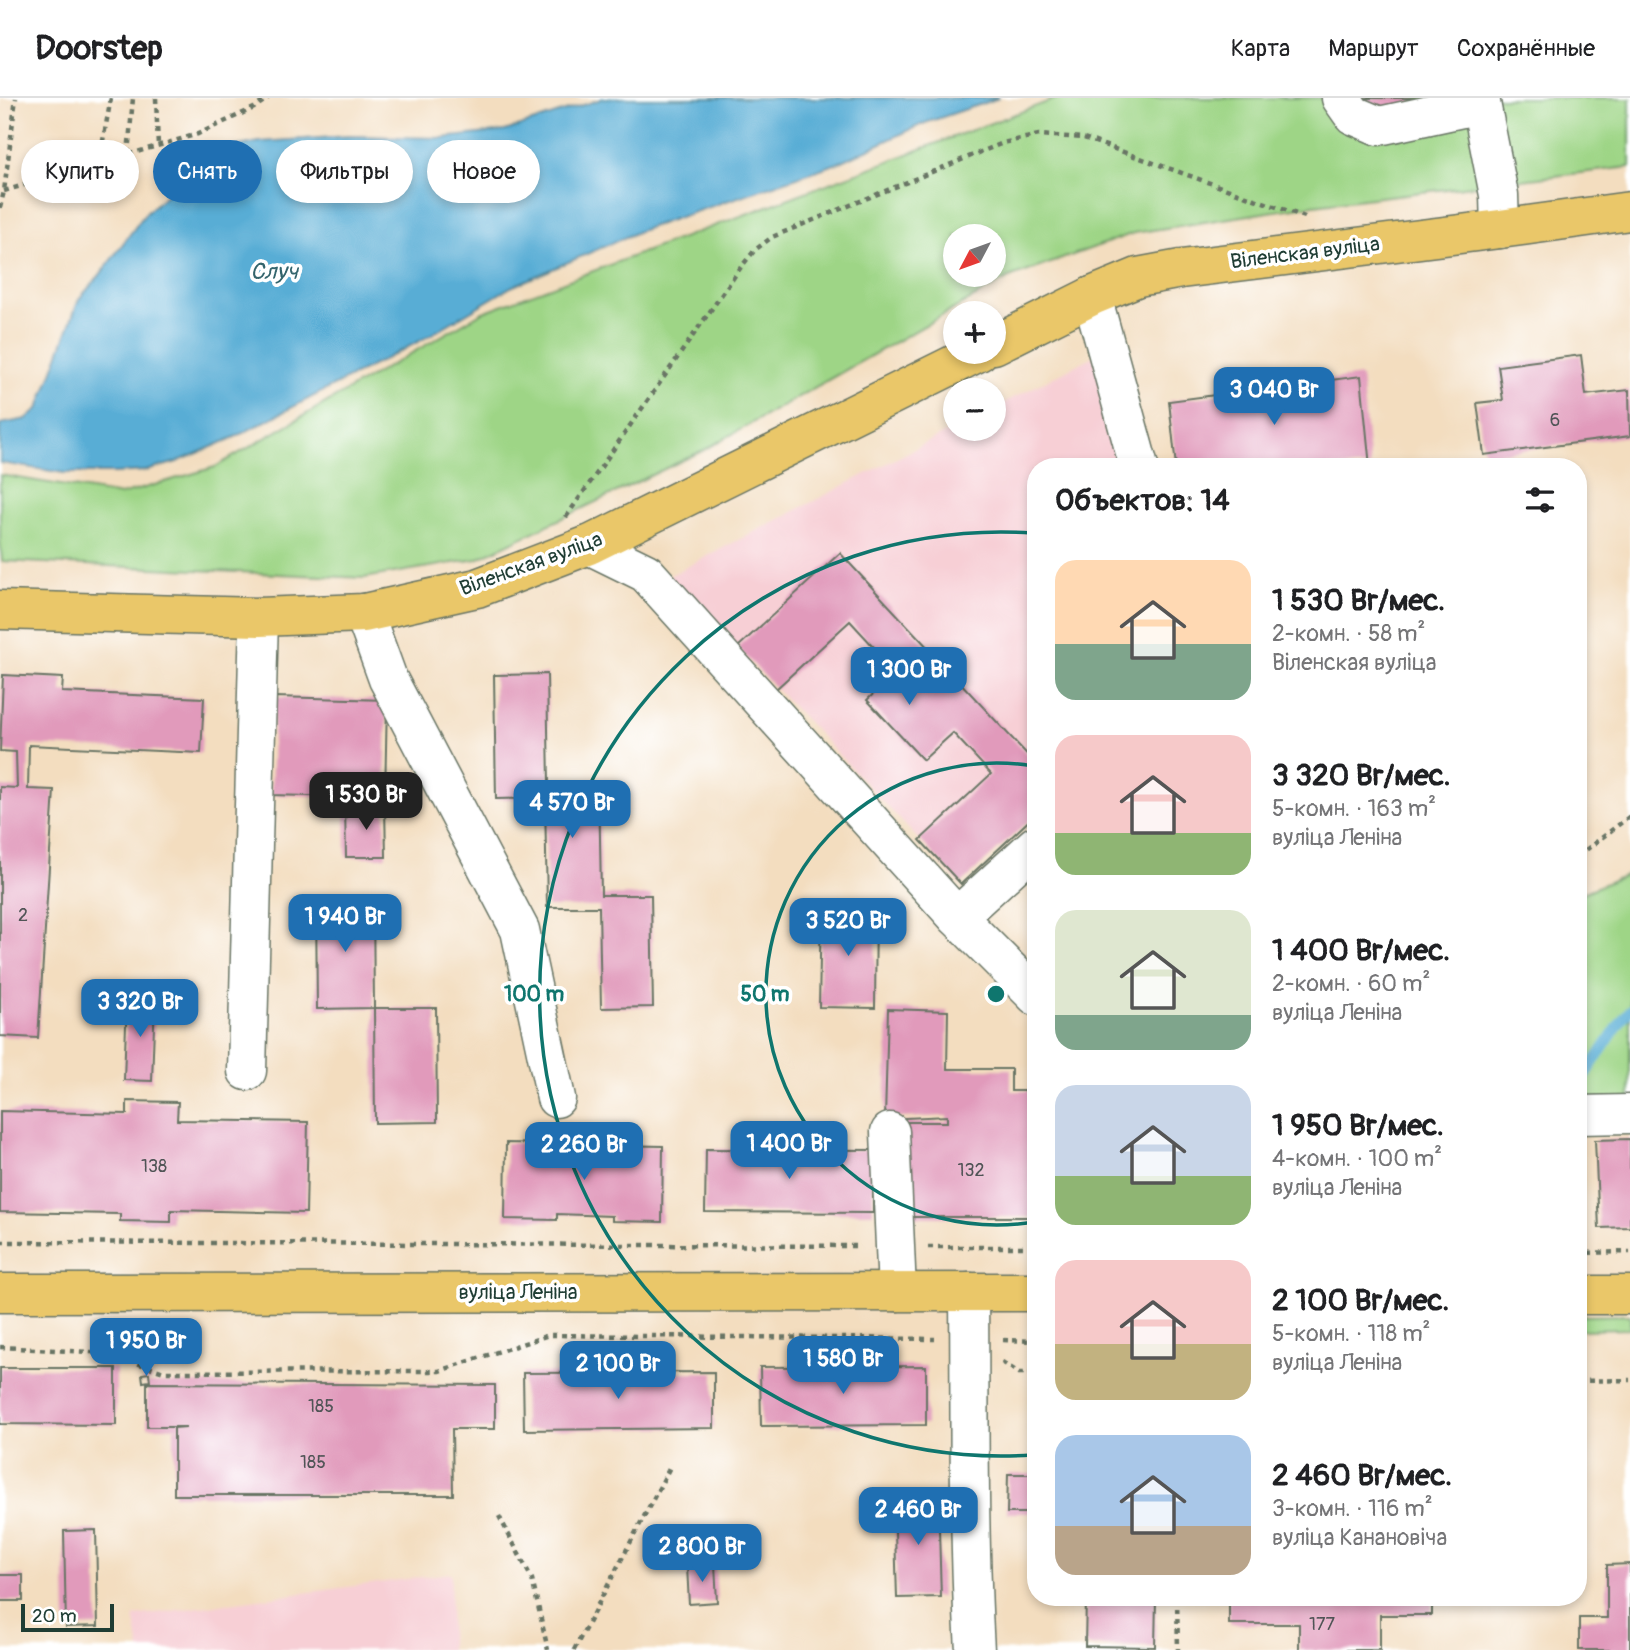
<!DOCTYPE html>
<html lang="ru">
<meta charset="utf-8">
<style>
:root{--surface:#fff;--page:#f6f6f6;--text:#202124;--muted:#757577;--line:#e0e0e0;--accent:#1f6fb2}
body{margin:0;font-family:Pangolin,sans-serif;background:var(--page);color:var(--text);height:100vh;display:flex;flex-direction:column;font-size:26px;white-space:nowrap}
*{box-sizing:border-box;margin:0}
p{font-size:23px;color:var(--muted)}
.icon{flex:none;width:38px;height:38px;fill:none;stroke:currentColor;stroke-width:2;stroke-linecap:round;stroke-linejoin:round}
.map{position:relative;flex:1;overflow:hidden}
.details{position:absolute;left:1027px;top:360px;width:560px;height:1148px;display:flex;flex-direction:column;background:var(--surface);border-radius:28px;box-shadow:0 4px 10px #0003}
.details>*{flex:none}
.hud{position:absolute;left:21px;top:42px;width:665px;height:63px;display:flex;gap:14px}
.needle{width:46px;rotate:229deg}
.buttons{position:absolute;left:943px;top:126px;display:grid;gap:14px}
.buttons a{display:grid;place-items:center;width:63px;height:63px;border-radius:50%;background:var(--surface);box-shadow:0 4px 10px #0003;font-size:35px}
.scale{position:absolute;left:21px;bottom:18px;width:93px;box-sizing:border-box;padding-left:7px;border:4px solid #1f3d34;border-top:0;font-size:19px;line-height:24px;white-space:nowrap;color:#1f3d34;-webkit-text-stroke:5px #fff;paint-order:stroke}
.price{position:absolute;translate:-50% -60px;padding:0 16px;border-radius:14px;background:var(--accent);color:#fff;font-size:23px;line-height:46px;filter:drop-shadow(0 2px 4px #0008)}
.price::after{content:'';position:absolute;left:50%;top:42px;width:21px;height:16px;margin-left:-10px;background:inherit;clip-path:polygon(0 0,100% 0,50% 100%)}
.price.current{background:#222;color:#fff}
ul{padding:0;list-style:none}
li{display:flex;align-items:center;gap:21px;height:175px;padding:0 28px}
li span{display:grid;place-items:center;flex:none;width:196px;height:140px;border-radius:21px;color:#555}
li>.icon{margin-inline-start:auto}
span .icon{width:84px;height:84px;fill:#fffc;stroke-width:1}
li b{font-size:30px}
h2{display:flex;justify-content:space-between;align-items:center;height:84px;padding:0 28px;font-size:30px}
.chip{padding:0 24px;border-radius:32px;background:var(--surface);box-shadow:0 4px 10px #0003;font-size:24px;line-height:63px}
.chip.current{background:var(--accent);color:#fff}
header{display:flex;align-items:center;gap:42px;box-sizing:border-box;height:98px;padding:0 35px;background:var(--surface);border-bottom:2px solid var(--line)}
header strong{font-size:33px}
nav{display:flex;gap:38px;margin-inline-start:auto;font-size:24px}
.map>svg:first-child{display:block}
.built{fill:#f7cfd5}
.green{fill:#9ed586;stroke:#5e895d;stroke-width:2;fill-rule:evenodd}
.water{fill:#59add5;stroke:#3c7584;stroke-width:2}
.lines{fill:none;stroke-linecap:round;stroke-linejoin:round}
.stream{stroke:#59add5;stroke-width:10}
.building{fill:#e19abb}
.minor-casing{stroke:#697565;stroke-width:41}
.major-casing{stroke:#697565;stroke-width:41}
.path{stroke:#697565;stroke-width:4.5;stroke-dasharray:5 5;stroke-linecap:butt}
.minor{stroke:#fff;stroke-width:38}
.major{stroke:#eac769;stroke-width:38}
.ring{fill:none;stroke:#0f766e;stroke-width:3.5}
.labels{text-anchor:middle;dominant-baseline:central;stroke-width:7;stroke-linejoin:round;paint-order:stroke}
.number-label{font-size:18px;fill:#505456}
.street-label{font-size:21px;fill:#1f3d34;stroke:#fff}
.water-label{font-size:23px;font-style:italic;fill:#33646c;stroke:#fff}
.centre{fill:#0f766e;stroke:#fff;stroke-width:3.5}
.ring-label{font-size:21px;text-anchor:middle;font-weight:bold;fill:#0f766e;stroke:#fff;stroke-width:7;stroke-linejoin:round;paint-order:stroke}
</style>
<header>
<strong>Doorstep</strong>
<nav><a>Карта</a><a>Маршрут</a><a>Сохранённые</a></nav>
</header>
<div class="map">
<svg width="1630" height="1552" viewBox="0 0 1630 1552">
<rect width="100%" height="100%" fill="#fff"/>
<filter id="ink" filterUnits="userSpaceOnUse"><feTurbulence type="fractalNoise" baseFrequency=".0143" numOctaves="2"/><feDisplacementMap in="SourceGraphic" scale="14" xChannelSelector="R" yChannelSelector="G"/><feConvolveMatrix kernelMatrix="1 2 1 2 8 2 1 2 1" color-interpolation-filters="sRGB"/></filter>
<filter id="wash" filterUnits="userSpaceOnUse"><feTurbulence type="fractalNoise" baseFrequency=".00686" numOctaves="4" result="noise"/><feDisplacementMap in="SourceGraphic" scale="28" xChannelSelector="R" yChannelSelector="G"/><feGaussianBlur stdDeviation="1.57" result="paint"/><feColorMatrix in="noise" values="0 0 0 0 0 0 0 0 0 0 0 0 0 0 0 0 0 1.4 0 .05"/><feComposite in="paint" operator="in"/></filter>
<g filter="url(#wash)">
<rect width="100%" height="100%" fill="#f3ddbf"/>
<!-- built -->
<g class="built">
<path d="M 1099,255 L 1129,369 L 1036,369 L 1036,716 L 961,786 L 776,591 L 667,479 L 955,330 L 994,331 L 994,310 Z"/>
<path d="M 451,1475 L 450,1552 L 140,1552 L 134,1518 Z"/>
</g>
<!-- green -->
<g class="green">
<path d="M 1058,0 L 1630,0 L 1630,69 L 1314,107 L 1134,135 L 1009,180 L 704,352 L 477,461 L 364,480 L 2,463 L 0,444 L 0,377 L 121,397 L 215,369 L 483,214 ZM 956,138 L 994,138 L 994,177 L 956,177 Z"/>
<path d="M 1630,775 L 1630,1001 L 1579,1001 L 1578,797 Z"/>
<path d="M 1630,1217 L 1630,1231 L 1579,1232 L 1579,1218 Z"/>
</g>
<!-- water -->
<path class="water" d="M 604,0 L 999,0 L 925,25 L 838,65 L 642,132 L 511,189 L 420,243 L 235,339 L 177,364 L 146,373 L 115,375 L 64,375 L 0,365 L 0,326 L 26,321 L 39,310 L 79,201 L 99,178 L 145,116 L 196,70 L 224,51 L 259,44 L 349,38 L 443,40 L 505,33 Z"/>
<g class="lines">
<!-- stream -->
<path class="stream" d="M 1586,976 L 1624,919 L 1630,912"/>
</g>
<g id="blocks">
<!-- building -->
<g class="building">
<path d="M 1364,0 L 1416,0 L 1400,15 L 1365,3 Z"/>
<path d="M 1581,257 L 1586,297 L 1629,292 L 1630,338 L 1484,357 L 1477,305 L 1503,302 L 1498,268 Z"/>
<path d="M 1361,278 L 1370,369 L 1176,369 L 1169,303 Z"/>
<path d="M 840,455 L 1036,666 L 1036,716 L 961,786 L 920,742 L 991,676 L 953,635 L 923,662 L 867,602 L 897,574 L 850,523 L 776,591 L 738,549 Z"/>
<path d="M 547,576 L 549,686 L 599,686 L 601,797 L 651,797 L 653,909 L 601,910 L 599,809 L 547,809 L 545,700 L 496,701 L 494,577 Z"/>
<path d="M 3,577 L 63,580 L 62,594 L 204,600 L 201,655 L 29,647 L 28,691 L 54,692 L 38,940 L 0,938 L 0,689 L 17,690 L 16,654 L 0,653 Z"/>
<path d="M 274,599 L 387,602 L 385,700 L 271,697 Z"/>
<path d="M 345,708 L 385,708 L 386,759 L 346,759 Z"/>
<path d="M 316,801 L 373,801 L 374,910 L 317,911 Z"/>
<path d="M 821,809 L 876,810 L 875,910 L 819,909 Z"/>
<path d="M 127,899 L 155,900 L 152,983 L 124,982 Z"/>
<path d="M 374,910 L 436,910 L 437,1024 L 375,1025 Z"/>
<path d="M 888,911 L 948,913 L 947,971 L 1011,971 L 1011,993 L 1036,993 L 1036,1119 L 905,1119 L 905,1024 L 947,1024 L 947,1018 L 885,1021 Z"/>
<path d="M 127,1003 L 178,1004 L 177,1022 L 308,1024 L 306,1115 L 171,1112 L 171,1124 L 120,1123 L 120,1116 L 0,1114 L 0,1013 L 127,1016 Z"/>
<path d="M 1630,1041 L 1630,1129 L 1599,1130 L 1595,1042 Z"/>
<path d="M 506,1045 L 663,1048 L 662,1124 L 612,1123 L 612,1118 L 557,1116 L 557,1122 L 505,1121 Z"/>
<path d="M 706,1051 L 873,1052 L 873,1115 L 705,1114 Z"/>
<path d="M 926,1268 L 926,1327 L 761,1328 L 760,1269 Z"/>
<path d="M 0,1270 L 116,1270 L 116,1327 L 0,1326 Z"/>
<path d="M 714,1274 L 714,1330 L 524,1332 L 523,1275 Z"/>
<path d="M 149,1275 L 150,1283 L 143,1284 L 142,1276 Z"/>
<path d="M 147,1285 L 495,1287 L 495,1331 L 452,1331 L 453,1397 L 174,1397 L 174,1330 L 186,1329 L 147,1329 Z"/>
<path d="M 1008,1376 L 1036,1376 L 1036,1415 L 1007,1415 Z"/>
<path d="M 938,1398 L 941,1499 L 897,1500 L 894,1400 Z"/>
<path d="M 96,1432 L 98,1528 L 66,1529 L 64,1433 Z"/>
<path d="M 715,1466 L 717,1504 L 689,1506 L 687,1468 Z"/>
<path d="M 1630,1466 L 1630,1552 L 1579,1552 L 1579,1520 L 1607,1520 L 1607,1467 Z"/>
<rect x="0" y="1477" width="23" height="26"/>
<path d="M 1086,1500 L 1156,1500 L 1155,1549 L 1085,1548 Z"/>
<path d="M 1229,1500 L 1432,1500 L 1432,1517 L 1380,1517 L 1380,1552 L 1299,1552 L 1299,1526 L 1229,1526 Z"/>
</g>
</g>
</g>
<g filter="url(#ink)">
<use href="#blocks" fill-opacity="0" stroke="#697565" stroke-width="2"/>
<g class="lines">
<defs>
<g id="minor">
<path d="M 1341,0 L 1353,17 L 1379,28 L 1481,6"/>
<path d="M 1480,0 L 1499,97 L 1500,131"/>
<path d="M 1092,198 L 1139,369"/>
<path d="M 589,447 L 646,475 L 957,819 L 1036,898"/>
<path d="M 364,515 L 388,581 L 520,832 L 556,1000"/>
<path d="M 957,819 L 1036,747"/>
<path d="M 247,973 L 259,519"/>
<path d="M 1578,1017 L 1630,1016"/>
<path d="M 890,1034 L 897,1194"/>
<path d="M 969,1194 C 970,1313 968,1433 975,1552"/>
</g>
<g id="major">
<path d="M 994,247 L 1092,198 L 1138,179 L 1181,171 L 1500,131 L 1630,113"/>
<path d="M 0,512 L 259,519 L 364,515 L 477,490 L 589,447 L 979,254"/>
<path d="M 0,1195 L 1036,1194"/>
<path d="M 1578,1197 L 1630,1197"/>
</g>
</defs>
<!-- minor casing -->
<use href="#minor" class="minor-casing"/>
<!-- major casing -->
<use href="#major" class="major-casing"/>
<!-- path -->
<g class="path">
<path d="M 156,0 L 158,49"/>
<path d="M 128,56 L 133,0"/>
<path d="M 99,64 L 111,0"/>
<path d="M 4,93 L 198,36 L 254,10 L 268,0"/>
<path d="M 0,110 L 4,93 L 16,0"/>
<path d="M 566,419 L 741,169 L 755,152 L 772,139 L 1003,45 L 1039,37 L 1084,40 L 1305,119"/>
<path d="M 1578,758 L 1630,718"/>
<path d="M 0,1144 L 860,1148"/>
<path d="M 928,1149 L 1036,1149"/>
<path d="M 1578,1155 L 1630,1154"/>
<path d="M 1003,1242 L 1036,1243"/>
<path d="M 0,1249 L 106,1255 L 164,1274 L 439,1273 L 549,1237 L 935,1241"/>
<path d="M 1002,1264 L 1019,1275 L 1036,1275"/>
<path d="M 1578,1283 L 1630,1282"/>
<path d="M 499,1418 L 532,1481 L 548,1552"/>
<path d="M 1177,1500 L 1178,1552"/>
<path d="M 574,1552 L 670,1369"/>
</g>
<!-- minor -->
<use href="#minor" class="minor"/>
<!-- major -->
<use href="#major" class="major"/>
</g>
</g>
<!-- distance rings -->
<g class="ring">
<path d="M1034 1124A231 231 0 1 1 1034 668"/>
<path d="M1032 1357A462 462 0 1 1 1032 435"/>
</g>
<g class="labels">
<!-- number labels -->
<g class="number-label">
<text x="1555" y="322">6</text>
<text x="23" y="817">2</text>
<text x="154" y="1068">138</text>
<text x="971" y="1072">132</text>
<text x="321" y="1308">185</text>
<text x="313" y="1364">185</text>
<text x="1322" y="1526">177</text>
</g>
<!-- street labels -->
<g class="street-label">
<text transform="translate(1305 155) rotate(-7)">Віленская вуліца</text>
<text transform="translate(531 466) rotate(-20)">Віленская вуліца</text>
<text x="518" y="1194">вуліца Леніна</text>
</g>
<!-- water labels -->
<g class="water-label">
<text x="274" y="173">Случ</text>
</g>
</g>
<circle cx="996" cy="896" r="10" class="centre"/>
<g class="ring-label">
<text x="534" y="903">100 m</text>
<text x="765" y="903">50 m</text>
</g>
</svg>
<div class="buttons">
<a><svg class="needle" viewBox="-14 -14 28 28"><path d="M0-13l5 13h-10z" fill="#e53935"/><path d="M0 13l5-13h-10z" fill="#757577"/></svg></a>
<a>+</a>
<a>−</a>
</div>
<div class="scale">20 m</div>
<b class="price" style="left:1274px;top:329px">3 040 Br</b>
<b class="price" style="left:909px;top:609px">1 300 Br</b>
<b class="price current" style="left:366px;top:734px">1 530 Br</b>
<b class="price" style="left:572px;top:742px">4 570 Br</b>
<b class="price" style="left:345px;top:856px">1 940 Br</b>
<b class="price" style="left:848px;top:860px">3 520 Br</b>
<b class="price" style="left:140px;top:941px">3 320 Br</b>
<b class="price" style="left:789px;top:1083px">1 400 Br</b>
<b class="price" style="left:584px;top:1084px">2 260 Br</b>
<b class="price" style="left:146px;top:1280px">1 950 Br</b>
<b class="price" style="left:843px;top:1298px">1 580 Br</b>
<b class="price" style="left:618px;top:1303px">2 100 Br</b>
<b class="price" style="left:918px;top:1449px">2 460 Br</b>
<b class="price" style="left:702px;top:1486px">2 800 Br</b>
<div class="hud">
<a class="chip">Купить</a>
<a class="chip current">Снять</a>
<a class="chip">Фильтры</a>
<a class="chip">Новое</a>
</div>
<section class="details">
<h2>Объектов: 14<svg class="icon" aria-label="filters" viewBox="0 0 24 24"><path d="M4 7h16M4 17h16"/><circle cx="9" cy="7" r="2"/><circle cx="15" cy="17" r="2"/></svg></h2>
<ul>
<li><span style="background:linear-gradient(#ffd9b3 60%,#7fa58c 0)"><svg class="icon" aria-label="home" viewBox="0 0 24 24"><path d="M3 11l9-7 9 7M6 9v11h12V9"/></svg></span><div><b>1 530 Br/мес.</b><p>2-комн. · 58 m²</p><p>Віленская вуліца</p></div></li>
<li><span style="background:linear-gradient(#f6c9c9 70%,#8fb573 0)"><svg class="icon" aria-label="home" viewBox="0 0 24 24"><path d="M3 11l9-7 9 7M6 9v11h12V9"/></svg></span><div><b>3 320 Br/мес.</b><p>5-комн. · 163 m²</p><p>вуліца Леніна</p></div></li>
<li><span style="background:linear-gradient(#dfe7d0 75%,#7fa58c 0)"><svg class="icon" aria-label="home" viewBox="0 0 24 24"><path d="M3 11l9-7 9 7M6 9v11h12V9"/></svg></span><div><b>1 400 Br/мес.</b><p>2-комн. · 60 m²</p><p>вуліца Леніна</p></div></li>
<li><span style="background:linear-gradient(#c9d6e8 65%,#8fb573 0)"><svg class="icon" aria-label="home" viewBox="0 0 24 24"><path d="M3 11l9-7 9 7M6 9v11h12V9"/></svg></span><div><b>1 950 Br/мес.</b><p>4-комн. · 100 m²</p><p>вуліца Леніна</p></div></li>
<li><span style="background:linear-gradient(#f6c9c9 60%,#c2b280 0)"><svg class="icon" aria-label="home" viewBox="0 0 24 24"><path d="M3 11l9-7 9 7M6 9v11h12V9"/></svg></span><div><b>2 100 Br/мес.</b><p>5-комн. · 118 m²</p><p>вуліца Леніна</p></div></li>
<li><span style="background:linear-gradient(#a9c7e8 65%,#b9a48a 0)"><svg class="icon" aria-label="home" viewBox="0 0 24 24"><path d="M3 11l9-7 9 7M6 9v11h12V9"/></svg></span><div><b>2 460 Br/мес.</b><p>3-комн. · 116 m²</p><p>вуліца Канановіча</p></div></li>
</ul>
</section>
</div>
